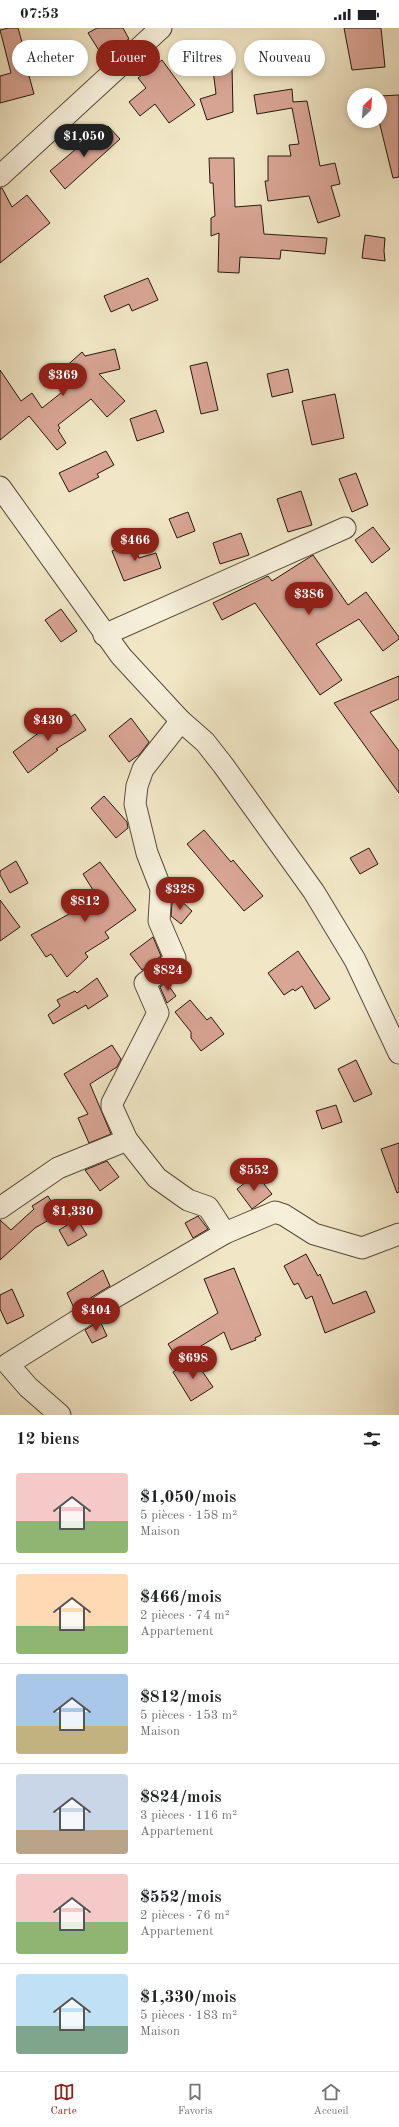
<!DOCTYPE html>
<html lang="fr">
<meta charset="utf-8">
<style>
:root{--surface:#fff;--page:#f6f6f6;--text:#202124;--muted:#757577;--line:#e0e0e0;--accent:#8f2418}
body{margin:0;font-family:"Old Standard TT",serif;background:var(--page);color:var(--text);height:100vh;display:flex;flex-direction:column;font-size:15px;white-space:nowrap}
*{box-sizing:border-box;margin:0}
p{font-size:13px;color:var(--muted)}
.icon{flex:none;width:22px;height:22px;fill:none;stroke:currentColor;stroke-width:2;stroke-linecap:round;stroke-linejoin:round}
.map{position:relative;height:1387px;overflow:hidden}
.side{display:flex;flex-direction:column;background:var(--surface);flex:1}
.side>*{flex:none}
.banner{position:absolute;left:12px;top:12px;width:375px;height:36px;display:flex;gap:8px}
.needle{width:26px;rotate:25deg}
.controls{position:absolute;left:347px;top:60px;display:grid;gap:8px}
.controls a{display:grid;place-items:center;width:40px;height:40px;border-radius:50%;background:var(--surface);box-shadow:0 2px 6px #0003;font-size:20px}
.price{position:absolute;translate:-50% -34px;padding:0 9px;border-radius:14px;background:var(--accent);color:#fff;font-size:13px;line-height:26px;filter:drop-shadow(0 1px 2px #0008)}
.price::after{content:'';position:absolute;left:50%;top:24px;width:12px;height:9px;margin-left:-6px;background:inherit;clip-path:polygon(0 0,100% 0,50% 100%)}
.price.active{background:#222;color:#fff}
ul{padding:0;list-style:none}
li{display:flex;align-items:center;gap:12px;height:100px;padding:0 16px}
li+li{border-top:1px solid var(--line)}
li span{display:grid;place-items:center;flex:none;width:112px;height:80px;border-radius:4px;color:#555}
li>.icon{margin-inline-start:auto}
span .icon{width:48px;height:48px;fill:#fffc;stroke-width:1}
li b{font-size:17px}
h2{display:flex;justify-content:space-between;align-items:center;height:48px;padding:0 16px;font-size:17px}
.chip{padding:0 14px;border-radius:18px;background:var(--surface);box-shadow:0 2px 6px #0003;font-size:14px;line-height:36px}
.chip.active{background:var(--accent);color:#fff}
.status{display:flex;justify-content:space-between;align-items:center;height:28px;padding:0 20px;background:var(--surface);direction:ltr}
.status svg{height:11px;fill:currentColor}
.tab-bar{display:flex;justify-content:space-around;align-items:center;height:56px;border-top:1px solid var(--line);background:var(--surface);font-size:11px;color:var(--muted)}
.tab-bar a{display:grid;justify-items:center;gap:2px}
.tab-bar .active{color:var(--accent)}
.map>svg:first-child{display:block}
.building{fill:#d9a595;stroke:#25180c}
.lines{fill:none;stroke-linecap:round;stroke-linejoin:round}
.minor-casing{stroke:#584c3a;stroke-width:23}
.minor{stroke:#f6efda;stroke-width:21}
</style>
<div class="status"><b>07:53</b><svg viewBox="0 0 49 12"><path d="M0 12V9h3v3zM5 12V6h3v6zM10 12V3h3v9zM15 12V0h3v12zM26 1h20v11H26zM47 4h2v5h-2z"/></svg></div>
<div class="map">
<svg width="399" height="1387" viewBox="0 0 399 1387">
<rect width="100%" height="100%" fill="#f1e7c6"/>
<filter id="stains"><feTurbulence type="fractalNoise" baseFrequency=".005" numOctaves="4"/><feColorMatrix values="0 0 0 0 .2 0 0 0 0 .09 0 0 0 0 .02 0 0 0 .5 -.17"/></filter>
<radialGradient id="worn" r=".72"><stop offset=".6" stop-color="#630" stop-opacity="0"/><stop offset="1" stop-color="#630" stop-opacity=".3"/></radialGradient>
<!-- building -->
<g class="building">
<path d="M 9,0 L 18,0 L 22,14 L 20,15 L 34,66 L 0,75 L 0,48 L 11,45 L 0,2 Z"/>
<path d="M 97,0 L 123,0 L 129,11 L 117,18 L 120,22 L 105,32 L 88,5 Z"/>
<path d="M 344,0 L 381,0 L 385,39 L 352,42 Z"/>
<path d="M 162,32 L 195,77 L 169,95 L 155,76 L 140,88 L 129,74 L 146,60 L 138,50 Z"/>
<path d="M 232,39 L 233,84 L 207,92 L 200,71 L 216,66 L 213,42 Z"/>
<path d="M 292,61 L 293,74 L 307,73 L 320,138 L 335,135 L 340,156 L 331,158 L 340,188 L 318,195 L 309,168 L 268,173 L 265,153 L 268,153 L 268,128 L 291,128 L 289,117 L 299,116 L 292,80 L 257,86 L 254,67 Z"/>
<path d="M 399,67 L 399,149 L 393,150 L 379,93 L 380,68 Z"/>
<path d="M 108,98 L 120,111 L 65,161 L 50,143 L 83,115 L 86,119 Z"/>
<path d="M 209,130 L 234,130 L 235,179 L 261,177 L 264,206 L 327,210 L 325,226 L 281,222 L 280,231 L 240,229 L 239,245 L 218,244 L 219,205 L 211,208 L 211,190 L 215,188 L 213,155 L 210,155 Z"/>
<path d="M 0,160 L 2,160 L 12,179 L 27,167 L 50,195 L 0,235 Z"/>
<path d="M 365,207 L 385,210 L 384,223 L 385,233 L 362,230 Z"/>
<path d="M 148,250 L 158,272 L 132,283 L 129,276 L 111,284 L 104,268 Z"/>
<path d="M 115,321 L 120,341 L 99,346 L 125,373 L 107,389 L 91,371 L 58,397 L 60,400 L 58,402 L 66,415 L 57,422 L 29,388 L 0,412 L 0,342 L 21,373 L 32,365 L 42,380 L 75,354 L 63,341 L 82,324 L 85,328 Z"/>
<path d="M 207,334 L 218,382 L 201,386 L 190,338 Z"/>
<path d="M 288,341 L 293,364 L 272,369 L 267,346 Z"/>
<path d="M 335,366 L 344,410 L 312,417 L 302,373 Z"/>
<path d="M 156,382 L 164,404 L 137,413 L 130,391 Z"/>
<path d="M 106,423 L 114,437 L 97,446 L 99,449 L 69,464 L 59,445 Z"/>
<path d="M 356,445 L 368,477 L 352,484 L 339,451 Z"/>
<path d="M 301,463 L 312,497 L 288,504 L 277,471 Z"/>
<path d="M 188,484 L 195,503 L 177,510 L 169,491 Z"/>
<path d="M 373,499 L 390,521 L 372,535 L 355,512 Z"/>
<path d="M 241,505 L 249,527 L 220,536 L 213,515 Z"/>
<path d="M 132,515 L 139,530 L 156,525 L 161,540 L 124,553 L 112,523 Z"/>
<path d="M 313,527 L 348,577 L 366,564 L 399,609 L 399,611 L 383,623 L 359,591 L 316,616 L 342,652 L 320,667 L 255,575 L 222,592 L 213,575 L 268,548 L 272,553 Z"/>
<path d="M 61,581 L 77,603 L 61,614 L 45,592 Z"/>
<path d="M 399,648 L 399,671 L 370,684 L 399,723 L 399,765 L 334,675 Z"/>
<path d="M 75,686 L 86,702 L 56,721 L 58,722 L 28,745 L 13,724 L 60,689 L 63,694 Z"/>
<path d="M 131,690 L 149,714 L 140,726 L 129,734 L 109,708 Z"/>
<path d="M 104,768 L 127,794 L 128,800 L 116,810 L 91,780 Z"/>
<path d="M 204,802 L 231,834 L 233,832 L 263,868 L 244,883 L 187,816 Z"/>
<path d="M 369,820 L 378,836 L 360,846 L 350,830 Z"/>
<path d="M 16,833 L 28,855 L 10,865 L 0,847 L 0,843 Z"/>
<path d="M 100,834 L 136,882 L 105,904 L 109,910 L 85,925 L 88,929 L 67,949 L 51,926 L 46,929 L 31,907 L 98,870 L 83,846 Z"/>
<path d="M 177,869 L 192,883 L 181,896 L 171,888 L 172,875 Z"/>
<path d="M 0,872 L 20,899 L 0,913 Z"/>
<path d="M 153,909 L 161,928 L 142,942 L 130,926 Z"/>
<path d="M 298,923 L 330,971 L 315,981 L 302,958 L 295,963 L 293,961 L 284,967 L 268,945 Z"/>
<path d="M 97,950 L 108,968 L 88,981 L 86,977 L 53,996 L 48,987 L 60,978 L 57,972 L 75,963 L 77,965 Z"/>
<path d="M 166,954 L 176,968 L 167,975 L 160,959 Z"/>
<path d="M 190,972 L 207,992 L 211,989 L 224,1006 L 201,1023 L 191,1010 L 191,1004 L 175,984 Z"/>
<path d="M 112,1017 L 121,1031 L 117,1039 L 90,1056 L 111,1106 L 89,1115 L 78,1090 L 88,1086 L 64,1046 Z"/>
<path d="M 356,1032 L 372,1066 L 354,1074 L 338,1041 Z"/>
<path d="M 336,1077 L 342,1094 L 322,1101 L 316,1083 Z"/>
<path d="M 399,1115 L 399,1164 L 397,1165 L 381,1121 Z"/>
<path d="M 107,1133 L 119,1149 L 100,1163 L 85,1142 Z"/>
<path d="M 256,1146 L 272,1166 L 252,1181 L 237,1161 Z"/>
<path d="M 48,1168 L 59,1186 L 35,1200 L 0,1232 L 0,1192 L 11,1202 L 34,1181 L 32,1178 Z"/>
<path d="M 198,1188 L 208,1201 L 193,1210 L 185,1195 Z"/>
<path d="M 77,1191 L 87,1207 L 68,1218 L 59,1202 Z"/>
<path d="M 306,1226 L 318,1248 L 320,1246 L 333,1276 L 366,1263 L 375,1284 L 325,1305 L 312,1268 L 306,1271 L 298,1255 L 294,1257 L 284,1238 Z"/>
<path d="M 234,1240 L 261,1307 L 255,1310 L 256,1312 L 231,1322 L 224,1304 L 178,1332 L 168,1316 L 218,1285 L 204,1251 Z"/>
<path d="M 103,1242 L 110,1258 L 74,1280 L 67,1265 Z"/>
<path d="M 12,1261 L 24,1288 L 7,1296 L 0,1281 L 0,1267 Z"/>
<path d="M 100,1293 L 107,1308 L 92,1315 L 85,1302 Z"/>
<path d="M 194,1331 L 213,1359 L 191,1373 L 173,1344 Z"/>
</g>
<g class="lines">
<defs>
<g id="minor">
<path d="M 0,148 L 161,0"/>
<path d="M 0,459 L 121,628 L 181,693 L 205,714 L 223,737 L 314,864 L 355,932 L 399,1025"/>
<path d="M 104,607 L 345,500"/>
<path d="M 127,1112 L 157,1150 L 188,1172 L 208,1179 L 225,1205"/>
<path d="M 0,1180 L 58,1140 L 127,1112 L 112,1079 L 112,1075 L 158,985 L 145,955 L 174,933 L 175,930 L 159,893 L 161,861 L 147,825 L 135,776 L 137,758 L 143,741 L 181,693"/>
<path d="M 60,1387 L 28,1359 L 8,1336 L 115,1269 L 225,1205 L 275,1184 L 284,1187 L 314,1206 L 362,1220 L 399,1206"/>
</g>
</defs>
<!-- minor casing -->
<use href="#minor" class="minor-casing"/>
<!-- minor -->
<use href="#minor" class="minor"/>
</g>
<rect width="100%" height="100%" filter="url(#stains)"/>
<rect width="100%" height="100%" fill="url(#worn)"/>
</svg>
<div class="controls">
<a><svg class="needle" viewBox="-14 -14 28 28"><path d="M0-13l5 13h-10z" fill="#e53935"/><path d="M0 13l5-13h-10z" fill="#757577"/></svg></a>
</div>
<b class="price active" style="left:84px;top:130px">$1,050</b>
<b class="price" style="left:63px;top:369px">$369</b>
<b class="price" style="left:135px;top:534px">$466</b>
<b class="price" style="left:309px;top:588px">$386</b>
<b class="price" style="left:48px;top:714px">$430</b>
<b class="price" style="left:180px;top:883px">$328</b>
<b class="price" style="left:85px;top:895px">$812</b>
<b class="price" style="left:168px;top:964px">$824</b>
<b class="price" style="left:254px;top:1164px">$552</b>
<b class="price" style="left:73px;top:1205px">$1,330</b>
<b class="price" style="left:96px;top:1304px">$404</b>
<b class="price" style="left:193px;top:1352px">$698</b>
<div class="banner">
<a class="chip">Acheter</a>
<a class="chip active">Louer</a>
<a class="chip">Filtres</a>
<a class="chip">Nouveau</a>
</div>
</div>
<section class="side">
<h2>12 biens<svg class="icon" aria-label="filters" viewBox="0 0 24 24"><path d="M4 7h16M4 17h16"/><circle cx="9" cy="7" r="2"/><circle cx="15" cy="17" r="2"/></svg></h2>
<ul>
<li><span style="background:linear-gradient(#f6c9c9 60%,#8fb573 0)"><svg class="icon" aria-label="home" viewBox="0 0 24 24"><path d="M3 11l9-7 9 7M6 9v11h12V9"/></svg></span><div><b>$1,050/mois</b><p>5 pièces · 158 m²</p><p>Maison</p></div></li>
<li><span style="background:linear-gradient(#ffd9b3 65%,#8fb573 0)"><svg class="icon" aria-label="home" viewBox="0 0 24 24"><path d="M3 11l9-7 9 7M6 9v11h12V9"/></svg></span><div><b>$466/mois</b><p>2 pièces · 74 m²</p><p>Appartement</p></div></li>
<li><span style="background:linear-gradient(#a9c7e8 65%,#c2b280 0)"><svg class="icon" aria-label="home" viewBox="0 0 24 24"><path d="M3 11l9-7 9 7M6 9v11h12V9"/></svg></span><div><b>$812/mois</b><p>5 pièces · 153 m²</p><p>Maison</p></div></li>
<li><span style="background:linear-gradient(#c9d6e8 70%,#b9a48a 0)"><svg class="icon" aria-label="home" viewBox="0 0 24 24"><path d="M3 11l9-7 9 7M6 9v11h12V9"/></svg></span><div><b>$824/mois</b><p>3 pièces · 116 m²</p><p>Appartement</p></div></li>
<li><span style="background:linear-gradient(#f6c9c9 60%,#8fb573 0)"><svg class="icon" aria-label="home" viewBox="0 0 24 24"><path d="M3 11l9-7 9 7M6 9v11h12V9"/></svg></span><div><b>$552/mois</b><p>2 pièces · 76 m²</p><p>Appartement</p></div></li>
<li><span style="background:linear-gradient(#bfe0f5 65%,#7fa58c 0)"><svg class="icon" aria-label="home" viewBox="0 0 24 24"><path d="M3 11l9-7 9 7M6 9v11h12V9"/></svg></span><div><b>$1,330/mois</b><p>5 pièces · 183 m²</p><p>Maison</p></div></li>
</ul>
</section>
<nav class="tab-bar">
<a class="active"><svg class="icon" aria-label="map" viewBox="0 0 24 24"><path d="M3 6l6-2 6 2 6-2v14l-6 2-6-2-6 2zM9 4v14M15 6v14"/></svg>Carte</a>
<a><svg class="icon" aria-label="saved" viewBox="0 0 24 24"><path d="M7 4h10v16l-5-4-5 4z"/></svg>Favoris</a>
<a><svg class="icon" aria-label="home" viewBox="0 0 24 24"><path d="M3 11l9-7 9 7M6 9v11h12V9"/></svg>Accueil</a>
</nav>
